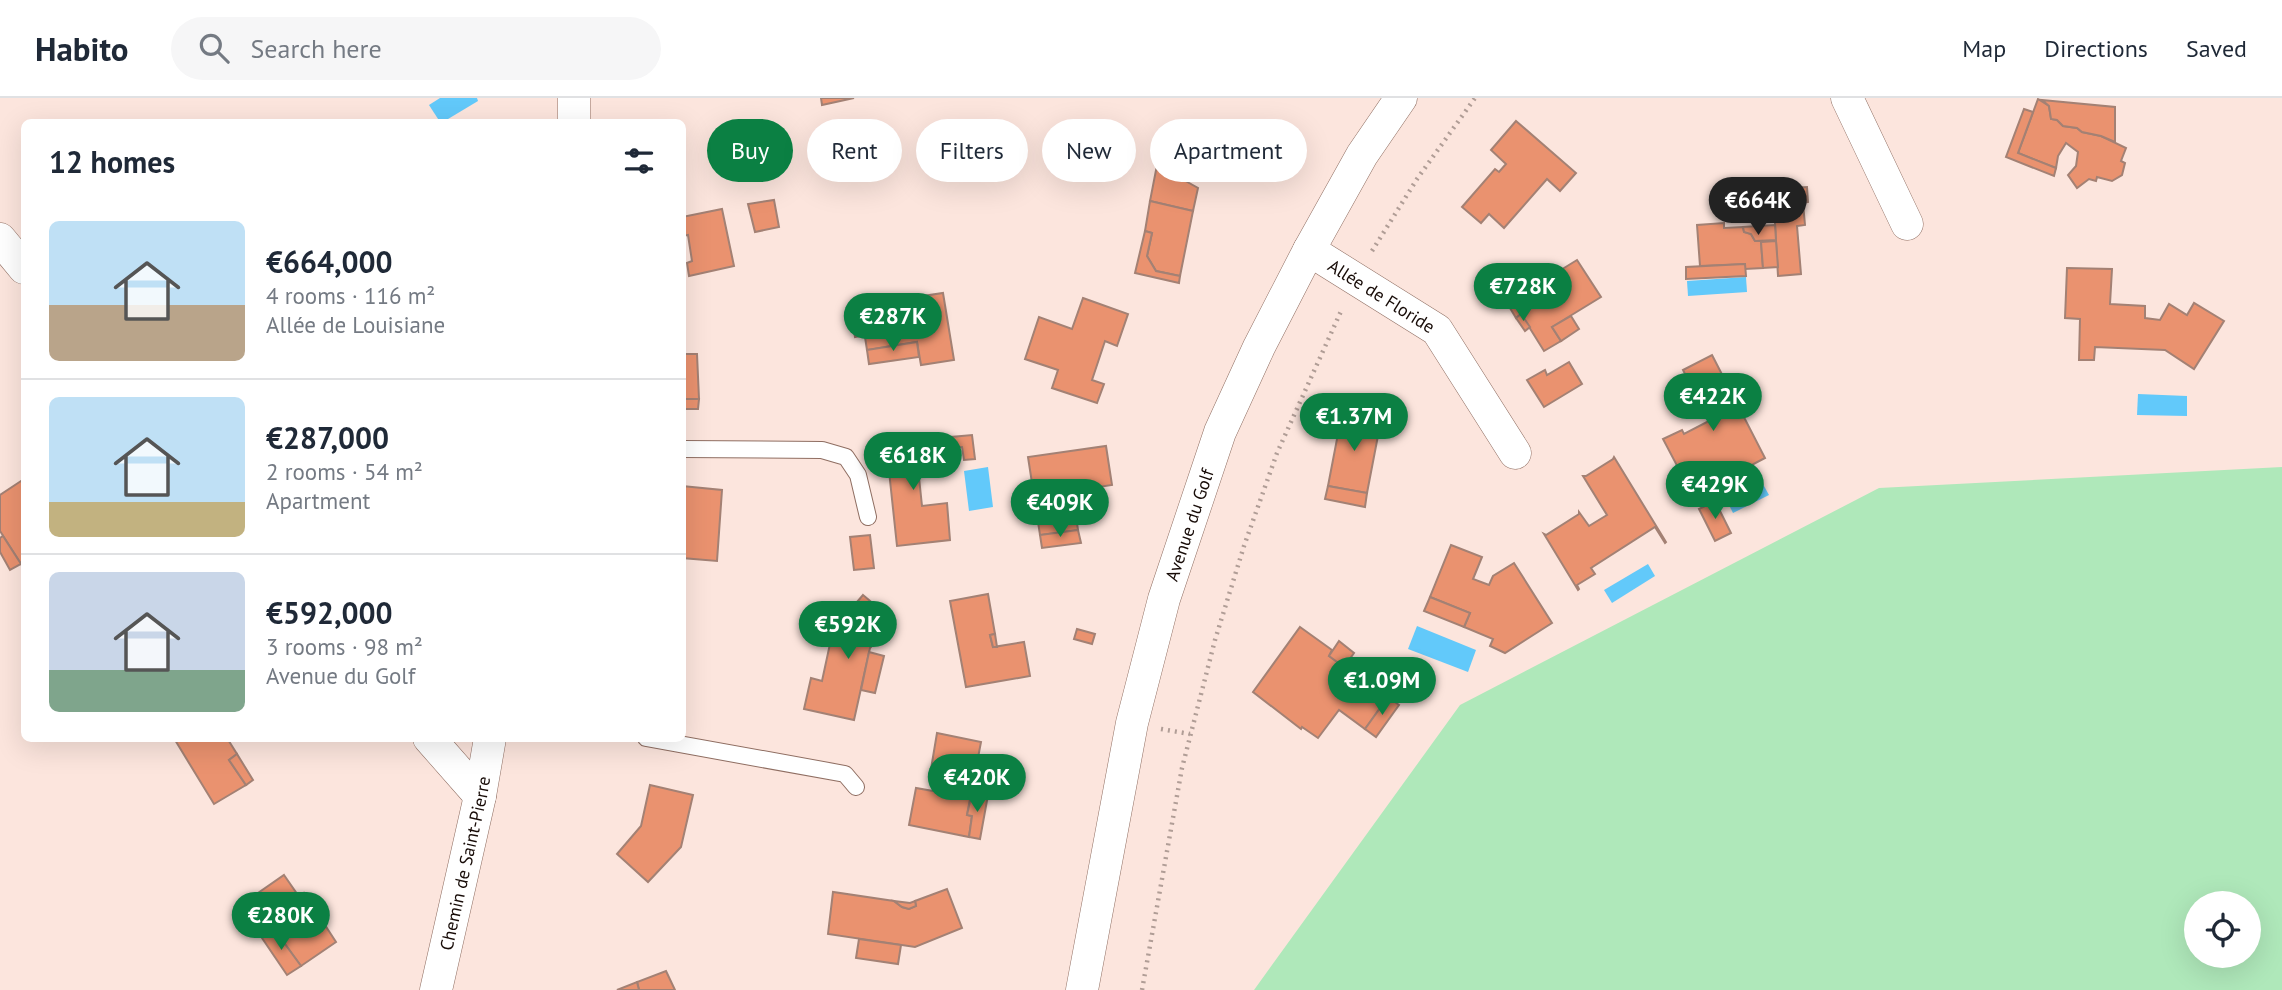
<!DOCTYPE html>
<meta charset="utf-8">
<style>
:root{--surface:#fff;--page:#f6f6f7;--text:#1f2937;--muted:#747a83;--line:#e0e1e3;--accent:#0b8043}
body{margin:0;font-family:"PT Sans",sans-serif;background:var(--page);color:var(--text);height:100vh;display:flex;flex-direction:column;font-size:26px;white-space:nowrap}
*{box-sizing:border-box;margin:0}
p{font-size:23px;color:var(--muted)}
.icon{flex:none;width:38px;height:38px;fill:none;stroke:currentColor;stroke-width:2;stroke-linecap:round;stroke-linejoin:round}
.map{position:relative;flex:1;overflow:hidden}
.drawer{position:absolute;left:21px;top:21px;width:665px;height:623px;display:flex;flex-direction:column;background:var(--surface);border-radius:10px;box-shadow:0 7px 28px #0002}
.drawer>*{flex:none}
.hud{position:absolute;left:707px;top:21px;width:665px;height:63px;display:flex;gap:14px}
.controls{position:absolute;left:2184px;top:793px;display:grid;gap:14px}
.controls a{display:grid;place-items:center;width:77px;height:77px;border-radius:50%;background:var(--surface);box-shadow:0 7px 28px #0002;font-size:35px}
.price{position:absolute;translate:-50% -60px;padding:0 16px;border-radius:24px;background:var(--accent);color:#fff;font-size:23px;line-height:46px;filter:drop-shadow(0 2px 4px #0008)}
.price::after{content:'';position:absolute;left:50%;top:42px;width:21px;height:16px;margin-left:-10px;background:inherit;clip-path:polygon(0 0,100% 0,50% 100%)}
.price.active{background:#222;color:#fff}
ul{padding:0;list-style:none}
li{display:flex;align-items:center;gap:21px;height:175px;padding:0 28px}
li+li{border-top:2px solid var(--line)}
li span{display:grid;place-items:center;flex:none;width:196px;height:140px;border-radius:10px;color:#555}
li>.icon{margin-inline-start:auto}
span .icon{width:84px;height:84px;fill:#fffc;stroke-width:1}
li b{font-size:30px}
h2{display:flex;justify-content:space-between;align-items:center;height:84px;padding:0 28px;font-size:30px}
.tag{padding:0 24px;border-radius:32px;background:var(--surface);box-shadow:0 7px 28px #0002;font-size:24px;line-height:63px}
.tag.active{background:var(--accent);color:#fff}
header{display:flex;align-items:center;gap:42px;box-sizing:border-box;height:98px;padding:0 35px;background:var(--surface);border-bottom:2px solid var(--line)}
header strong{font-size:33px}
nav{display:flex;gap:38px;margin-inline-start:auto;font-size:24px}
.search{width:490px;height:63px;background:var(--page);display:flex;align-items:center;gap:18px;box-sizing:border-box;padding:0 24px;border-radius:38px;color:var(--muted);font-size:26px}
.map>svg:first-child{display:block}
.green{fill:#afe8ba;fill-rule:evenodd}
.water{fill:#62c9fa}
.building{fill:#ea926f;stroke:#a38174;stroke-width:2}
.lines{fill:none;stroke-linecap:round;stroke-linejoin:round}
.service-casing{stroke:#8f6e62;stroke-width:18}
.minor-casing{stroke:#8f6e62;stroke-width:33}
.path{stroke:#b09d96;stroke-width:4.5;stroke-dasharray:2 5;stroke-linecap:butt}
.service{stroke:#fff;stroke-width:16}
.minor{stroke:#fff;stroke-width:32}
.labels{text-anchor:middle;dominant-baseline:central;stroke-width:7;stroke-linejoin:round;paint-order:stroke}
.street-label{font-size:18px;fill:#170b07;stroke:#fff}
</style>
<header>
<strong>Habito</strong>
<div class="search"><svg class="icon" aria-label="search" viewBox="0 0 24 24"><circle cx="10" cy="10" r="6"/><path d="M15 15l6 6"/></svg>Search here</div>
<nav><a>Map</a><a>Directions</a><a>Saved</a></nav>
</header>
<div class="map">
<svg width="2282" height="892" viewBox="0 0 2282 892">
<rect width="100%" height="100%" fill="#fce5dd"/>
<!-- green -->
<path class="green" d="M 2282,369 L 2282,892 L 1254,892 L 1460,607 L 1879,390 ZM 2196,805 L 2249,805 L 2249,858 L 2196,858 Z"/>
<!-- water -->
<g class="water">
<path d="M 440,0 L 477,0 L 478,3 L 443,24 L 440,24 L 429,7 Z"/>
<path d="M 1746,179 L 1747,194 L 1688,198 L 1687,183 Z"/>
<path d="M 2138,296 L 2187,298 L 2187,318 L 2137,317 Z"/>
<path d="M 988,369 L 993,409 L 969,413 L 964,373 Z"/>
<path d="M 1759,379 L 1769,397 L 1733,415 L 1724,397 Z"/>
<path d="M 1648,466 L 1655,478 L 1612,505 L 1604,492 Z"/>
<path d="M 1417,528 L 1476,552 L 1468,574 L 1408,551 Z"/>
</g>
<!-- building -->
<g class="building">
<path d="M 821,0 L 854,0 L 822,7 Z"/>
<path d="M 2038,1 L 2049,8 L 2051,21 L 2057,22 L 2063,28 L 2077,30 L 2082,34 L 2101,38 L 2126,50 L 2121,63 L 2125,65 L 2122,77 L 2112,83 L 2097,79 L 2096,83 L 2089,81 L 2077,90 L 2068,77 L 2076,68 L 2078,54 L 2066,45 L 2058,58 L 2056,70 L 2018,55 Z"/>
<path d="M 2042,2 L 2115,9 L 2115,44 L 2101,38 L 2082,34 L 2077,30 L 2063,28 L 2057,22 L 2051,21 L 2049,8 Z"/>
<path d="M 2024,11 L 2033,14 L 2018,55 L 2056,70 L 2054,78 L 2006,59 Z"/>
<path d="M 1516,23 L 1576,75 L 1560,93 L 1547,81 L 1504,130 L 1489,116 L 1481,125 L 1462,109 L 1495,71 L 1499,74 L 1506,66 L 1491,52 Z"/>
<path d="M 1157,67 L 1198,90 L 1193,113 L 1150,103 Z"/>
<path d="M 1807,89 L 1808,104 L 1803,105 L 1805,127 L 1797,128 L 1801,176 L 1778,178 L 1776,143 L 1761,144 L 1763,170 L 1745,171 L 1745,166 L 1700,168 L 1697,127 L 1724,125 L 1724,130 L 1743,129 L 1744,134 L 1751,136 L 1755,143 L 1776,142 L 1773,91 Z"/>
<path d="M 774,102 L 779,129 L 755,134 L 748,106 Z"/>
<path d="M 1150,103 L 1193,113 L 1180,178 L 1156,173 L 1147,158 L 1152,135 L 1145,133 Z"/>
<path d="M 722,111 L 734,168 L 689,178 L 687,165 L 692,163 L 688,137 L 682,138 L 682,119 Z"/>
<path d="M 1775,127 L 1776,142 L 1755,143 L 1751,136 L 1744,134 L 1743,129 Z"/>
<path d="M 1145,133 L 1152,135 L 1147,158 L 1156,173 L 1180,178 L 1179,185 L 1135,175 Z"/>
<path d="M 1776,143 L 1778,169 L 1763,170 L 1761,144 Z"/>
<path d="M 1577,162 L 1601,199 L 1552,229 L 1561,243 L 1544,253 L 1521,216 L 1516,220 L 1507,205 Z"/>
<path d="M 1745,166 L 1746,178 L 1686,181 L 1686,169 Z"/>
<path d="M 2067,170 L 2112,171 L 2110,206 L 2145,208 L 2145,220 L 2160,222 L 2169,206 L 2187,217 L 2194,205 L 2224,223 L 2194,271 L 2165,252 L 2095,249 L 2094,262 L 2079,262 L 2080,221 L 2065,220 Z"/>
<path d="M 943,195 L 954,262 L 921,267 L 917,244 L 867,252 L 863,226 L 853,227 L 850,209 Z"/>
<path d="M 1083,200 L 1128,216 L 1117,248 L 1105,243 L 1092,282 L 1104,286 L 1097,305 L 1052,290 L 1058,272 L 1025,261 L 1039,219 L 1072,231 Z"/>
<path d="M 1521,216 L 1530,229 L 1525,233 L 1516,220 Z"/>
<path d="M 1571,218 L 1579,231 L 1561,243 L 1552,229 Z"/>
<path d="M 863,226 L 865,237 L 855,239 L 853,227 Z"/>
<path d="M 917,244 L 919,259 L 869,266 L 867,252 Z"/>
<path d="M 682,256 L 697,256 L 699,301 L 682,301 Z"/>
<path d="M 1712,257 L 1765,360 L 1693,398 L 1663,341 L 1682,332 L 1684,336 L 1709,323 L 1683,272 Z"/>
<path d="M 1569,264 L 1582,286 L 1544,309 L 1527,282 L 1545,272 L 1547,277 Z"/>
<path d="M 682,301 L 699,301 L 698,311 L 682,311 Z"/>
<path d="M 1342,315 L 1381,322 L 1367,395 L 1328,388 Z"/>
<path d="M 972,337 L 975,361 L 964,362 L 962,349 L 952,350 L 951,339 Z"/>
<path d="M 936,341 L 938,368 L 918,370 L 922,408 L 947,405 L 950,442 L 897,448 L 889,373 L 879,374 L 876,347 Z"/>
<path d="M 1106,348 L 1112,387 L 1079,392 L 1073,398 L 1078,432 L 1040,437 L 1028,359 Z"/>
<path d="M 1614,359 L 1666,444 L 1665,445 L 1655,429 L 1591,470 L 1595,476 L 1577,487 L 1579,491 L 1578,492 L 1544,436 L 1546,437 L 1579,416 L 1579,414 L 1589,428 L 1607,417 L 1583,378 L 1586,378 L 1613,361 Z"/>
<path d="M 24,381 L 24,463 L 21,466 L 0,433 L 0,397 Z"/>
<path d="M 682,388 L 722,392 L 717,463 L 682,460 Z"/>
<path d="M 1328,388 L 1367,395 L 1365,409 L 1325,401 Z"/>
<path d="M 1715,403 L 1731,435 L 1715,443 L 1699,411 Z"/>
<path d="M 1078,432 L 1081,445 L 1042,450 L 1040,437 Z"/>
<path d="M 870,437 L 874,470 L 854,472 L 850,439 Z"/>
<path d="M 3,438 L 21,466 L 10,472 L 0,454 L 0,440 Z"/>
<path d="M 1451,447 L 1482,459 L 1473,481 L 1489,487 L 1493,478 L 1514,465 L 1552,525 L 1505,555 L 1490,548 L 1493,541 L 1464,529 L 1470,515 L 1430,499 Z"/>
<path d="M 988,496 L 995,536 L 990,537 L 993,549 L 1024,544 L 1030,578 L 966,589 L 950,503 Z"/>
<path d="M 863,497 L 894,523 L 870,550 L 854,622 L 804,611 L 811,580 L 822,583 L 833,532 Z"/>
<path d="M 1430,499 L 1470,515 L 1464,529 L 1424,513 Z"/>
<path d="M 1300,529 L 1332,552 L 1329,558 L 1388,599 L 1365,631 L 1339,612 L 1318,640 L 1302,629 L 1301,631 L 1253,594 Z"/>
<path d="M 1077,531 L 1095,536 L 1092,546 L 1074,541 Z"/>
<path d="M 995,536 L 997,549 L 993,549 L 990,537 Z"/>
<path d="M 1339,543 L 1354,555 L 1344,569 L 1329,558 Z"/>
<path d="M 869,554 L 884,558 L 875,595 L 861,592 Z"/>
<path d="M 1388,599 L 1399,607 L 1376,639 L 1365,631 Z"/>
<path d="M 937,635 L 981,644 L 967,717 L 972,718 L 969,739 L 909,727 L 916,690 L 933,693 L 935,679 L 930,677 Z"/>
<path d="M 177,640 L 227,640 L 237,656 L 229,662 L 246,687 L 214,706 L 175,642 Z"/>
<path d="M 237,656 L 253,682 L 246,687 L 229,662 Z"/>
<path d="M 650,687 L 693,697 L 681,749 L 648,784 L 617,756 L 641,728 Z"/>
<path d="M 972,694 L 988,697 L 980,741 L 969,739 L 972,718 L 967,717 Z"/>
<path d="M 284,777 L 300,800 L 304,795 L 336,844 L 301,868 L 274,831 L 280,827 L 258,795 Z"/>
<path d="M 947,791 L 962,830 L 915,849 L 828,836 L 833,794 L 894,803 L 902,809 L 909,811 L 916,808 L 915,803 Z"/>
<path d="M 894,803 L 910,805 L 915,803 L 916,808 L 909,811 L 902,809 Z"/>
<path d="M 274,831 L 301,868 L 287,877 L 262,840 Z"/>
<path d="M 859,841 L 901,847 L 898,866 L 856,860 Z"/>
<path d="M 666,873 L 675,892 L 639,892 L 637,884 Z"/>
<path d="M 637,884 L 639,892 L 617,892 Z"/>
</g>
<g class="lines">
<defs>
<g id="service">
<path d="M 682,351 L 822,352 L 846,359 L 858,377 L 868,419"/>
<path d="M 646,640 L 845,676 L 856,689"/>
</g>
<g id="minor">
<path d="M 574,0 L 574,24"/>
<path d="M 1847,0 L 1907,126"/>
<path d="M 0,141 L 24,170"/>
<path id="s1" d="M 1309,152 L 1437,232 L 1515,355"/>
<path d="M 429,640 L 480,698"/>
<path id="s2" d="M 436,892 L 480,698 L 490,640"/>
<path id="s3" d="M 1082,892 L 1132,625 L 1164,501 L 1220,334 L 1259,249 L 1309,152 L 1362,57 L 1401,0"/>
</g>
</defs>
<!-- service casing -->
<use href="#service" class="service-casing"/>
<!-- minor casing -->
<use href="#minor" class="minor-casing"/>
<!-- path -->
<g class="path">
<path d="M 1372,153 L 1417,81 L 1475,0"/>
<path d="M 1161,631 L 1190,636"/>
<path d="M 1142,892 L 1182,670 L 1215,542 L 1244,448 L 1277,355 L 1342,211"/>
</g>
<!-- service -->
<use href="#service" class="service"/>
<!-- minor -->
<use href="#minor" class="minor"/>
</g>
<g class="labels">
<!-- street labels -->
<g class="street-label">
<text stroke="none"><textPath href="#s1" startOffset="86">Allée de Floride</textPath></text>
<text stroke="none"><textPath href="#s3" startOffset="478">Avenue du Golf</textPath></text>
<text stroke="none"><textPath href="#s2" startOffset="130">Chemin de Saint-Pierre</textPath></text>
</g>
</g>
</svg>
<div class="controls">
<a><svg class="icon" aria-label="locate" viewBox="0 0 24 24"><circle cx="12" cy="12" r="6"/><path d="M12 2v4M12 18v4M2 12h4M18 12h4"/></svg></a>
</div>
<b class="price active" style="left:1758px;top:139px">€664K</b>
<b class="price" style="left:1523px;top:225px">€728K</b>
<b class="price" style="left:893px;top:255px">€287K</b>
<b class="price" style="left:1713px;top:335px">€422K</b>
<b class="price" style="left:1354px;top:355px">€1.37M</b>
<b class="price" style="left:913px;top:394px">€618K</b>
<b class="price" style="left:1715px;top:423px">€429K</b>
<b class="price" style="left:1060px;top:441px">€409K</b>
<b class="price" style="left:848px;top:563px">€592K</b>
<b class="price" style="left:1382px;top:619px">€1.09M</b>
<b class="price" style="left:977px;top:716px">€420K</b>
<b class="price" style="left:281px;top:854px">€280K</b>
<div class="hud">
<a class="tag active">Buy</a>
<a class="tag">Rent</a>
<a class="tag">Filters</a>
<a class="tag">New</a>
<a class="tag">Apartment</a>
</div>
<section class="drawer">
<h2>12 homes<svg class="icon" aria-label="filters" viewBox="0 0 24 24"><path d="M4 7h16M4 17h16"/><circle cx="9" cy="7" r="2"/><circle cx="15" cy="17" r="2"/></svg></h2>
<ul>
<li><span style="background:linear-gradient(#bfe0f5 60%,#b9a48a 0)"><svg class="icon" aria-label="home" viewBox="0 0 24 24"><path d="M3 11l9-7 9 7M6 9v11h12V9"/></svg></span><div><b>€664,000</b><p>4 rooms · 116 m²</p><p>Allée de Louisiane</p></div></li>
<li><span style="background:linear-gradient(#bfe0f5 75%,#c2b280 0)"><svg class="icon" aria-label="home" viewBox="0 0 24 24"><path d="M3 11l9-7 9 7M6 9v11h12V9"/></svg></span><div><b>€287,000</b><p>2 rooms · 54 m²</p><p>Apartment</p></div></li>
<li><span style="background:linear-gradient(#c9d6e8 70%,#7fa58c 0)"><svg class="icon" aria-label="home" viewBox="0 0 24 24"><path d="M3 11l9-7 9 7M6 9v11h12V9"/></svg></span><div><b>€592,000</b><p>3 rooms · 98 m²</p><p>Avenue du Golf</p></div></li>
</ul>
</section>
</div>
